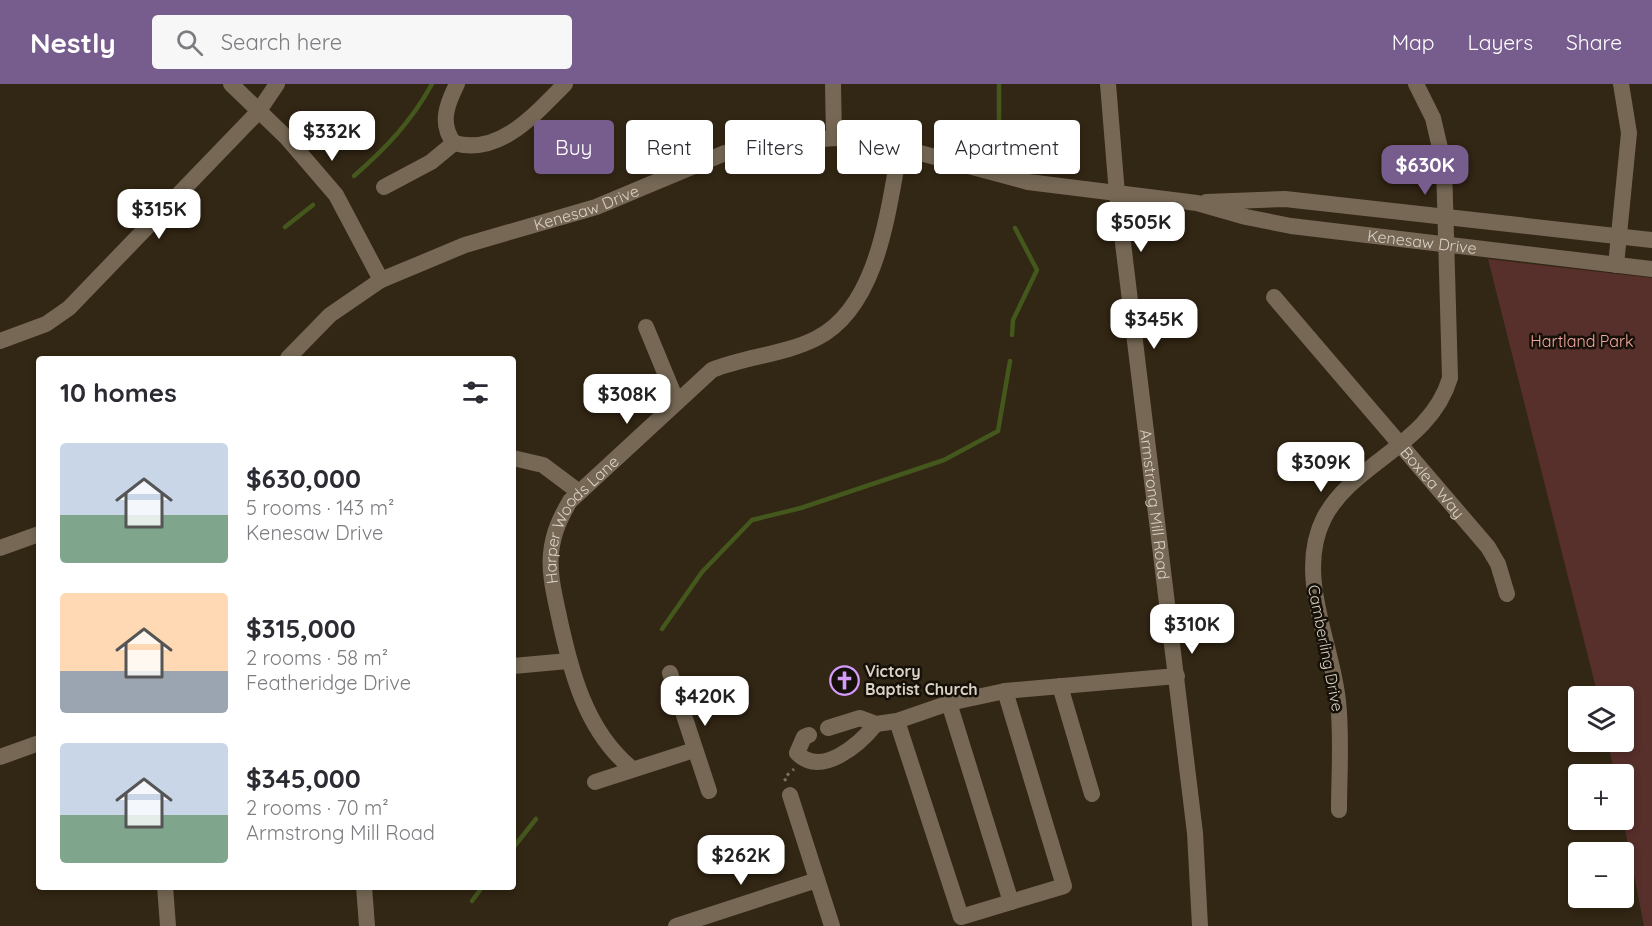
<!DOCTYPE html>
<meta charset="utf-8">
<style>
:root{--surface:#fff;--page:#f7f7f7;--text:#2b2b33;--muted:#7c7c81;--accent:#775d8d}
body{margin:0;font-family:Quicksand,sans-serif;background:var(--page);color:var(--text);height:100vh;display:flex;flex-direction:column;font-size:22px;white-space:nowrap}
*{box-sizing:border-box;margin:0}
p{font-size:20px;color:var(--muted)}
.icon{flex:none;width:33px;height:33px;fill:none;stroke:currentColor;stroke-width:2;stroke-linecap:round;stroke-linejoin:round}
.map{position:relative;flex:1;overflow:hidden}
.sheet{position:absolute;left:36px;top:272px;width:480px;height:534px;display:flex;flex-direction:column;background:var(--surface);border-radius:6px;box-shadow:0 3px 9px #0003}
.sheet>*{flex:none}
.hud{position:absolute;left:534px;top:36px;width:570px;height:54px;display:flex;gap:12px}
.fabs{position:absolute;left:1568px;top:602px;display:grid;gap:12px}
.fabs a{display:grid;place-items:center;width:66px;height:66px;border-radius:6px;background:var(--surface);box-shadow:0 3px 9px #0003;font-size:30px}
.price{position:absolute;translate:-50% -51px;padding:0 14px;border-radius:12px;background:#fff;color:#222;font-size:20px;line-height:39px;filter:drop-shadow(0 2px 3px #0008)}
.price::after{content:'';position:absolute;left:50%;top:36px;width:18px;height:14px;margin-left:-9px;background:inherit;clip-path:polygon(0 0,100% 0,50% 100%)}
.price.current{background:var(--accent);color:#fff}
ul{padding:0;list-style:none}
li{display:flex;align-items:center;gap:18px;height:150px;padding:0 24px}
li span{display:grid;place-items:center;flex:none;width:168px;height:120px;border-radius:6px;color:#555}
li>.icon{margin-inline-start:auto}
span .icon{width:72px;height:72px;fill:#fffc;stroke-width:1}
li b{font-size:26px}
h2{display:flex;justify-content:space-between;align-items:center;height:72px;padding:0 24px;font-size:26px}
.tag{padding:0 21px;border-radius:6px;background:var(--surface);box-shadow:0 3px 9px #0003;font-size:21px;line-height:54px}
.tag.current{background:var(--accent);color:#fff}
header{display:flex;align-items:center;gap:36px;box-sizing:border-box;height:84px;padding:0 30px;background:var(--accent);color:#fff}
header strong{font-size:28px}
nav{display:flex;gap:33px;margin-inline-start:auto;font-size:21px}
.search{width:420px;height:54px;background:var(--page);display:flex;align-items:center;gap:15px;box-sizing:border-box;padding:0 21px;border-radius:6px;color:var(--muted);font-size:22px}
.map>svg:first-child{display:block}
.green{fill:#572f2b}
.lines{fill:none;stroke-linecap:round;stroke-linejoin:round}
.stream{stroke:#44571c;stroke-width:4.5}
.path{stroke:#7a7061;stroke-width:3;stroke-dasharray:3 4.5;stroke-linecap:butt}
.minor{stroke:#766855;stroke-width:16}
.labels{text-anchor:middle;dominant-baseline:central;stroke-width:5;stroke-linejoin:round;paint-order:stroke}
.street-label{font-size:16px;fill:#dad1c7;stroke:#151008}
.park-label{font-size:16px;fill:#f6a8a0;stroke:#151008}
.poi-label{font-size:16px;font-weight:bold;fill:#dad1c7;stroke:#151008;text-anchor:start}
</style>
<header>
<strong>Nestly</strong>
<div class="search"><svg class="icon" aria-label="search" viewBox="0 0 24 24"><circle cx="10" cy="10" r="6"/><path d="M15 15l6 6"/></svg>Search here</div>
<nav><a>Map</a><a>Layers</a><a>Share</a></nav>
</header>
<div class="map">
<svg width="1652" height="842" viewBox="0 0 1652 842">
<rect width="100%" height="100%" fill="#322614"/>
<!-- green -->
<path class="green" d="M 1488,175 L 1652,194 L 1652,842 L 1644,842 L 1623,735 L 1623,690 L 1614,690 L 1608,657 L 1623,657 L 1623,612 L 1598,612 Z"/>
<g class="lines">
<!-- stream -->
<g class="stream">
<path d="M 999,0 L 999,49"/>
<path d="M 354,92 C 386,64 411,38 432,0"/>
<path d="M 285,143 L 313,121"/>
<path d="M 1012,251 L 1013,236 L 1037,186 L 1015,144"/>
<path d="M 662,545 L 702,488 L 752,436 L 801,424 L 944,376 L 998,347 L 1010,277"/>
<path d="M 513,764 L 536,735"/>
<path d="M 472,817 L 483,802"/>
</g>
<!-- path -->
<path class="path" d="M 786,697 L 784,694 L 794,685"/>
<!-- minor -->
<g class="minor">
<path d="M 231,0 L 287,54 L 336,111 L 381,196"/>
<path d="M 833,0 L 834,54"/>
<path id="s1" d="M 1108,0 L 1117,110 L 1195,749 L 1200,842"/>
<path d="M 454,59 C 500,72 535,30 565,0"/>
<path d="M 384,103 L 431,78 L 454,59 C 439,40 447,20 457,0"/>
<path d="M 1206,118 L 1285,115 L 1652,156"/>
<path d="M 1616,181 L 1629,49 L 1621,0"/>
<path id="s2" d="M 1274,213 L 1488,463 L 1498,480 L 1507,510"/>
<path d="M 646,243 L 677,318"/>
<path d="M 0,257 L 46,240 L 69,224 L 258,28 L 277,0"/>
<path id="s3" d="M 288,274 L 330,231 L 381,196 L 465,161 L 596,123 L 725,69 L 760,61 L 834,54 L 879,58 L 1028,98 L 1197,119 L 1246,133 L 1291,142 L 1652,185"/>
<path d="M 513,374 L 543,381 L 579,408"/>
<path d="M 0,464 L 39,450"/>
<path d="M 513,582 L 568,577"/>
<path d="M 670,589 L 709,707"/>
<path d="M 1060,602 L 1092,710"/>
<path d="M 949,619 L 1011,818"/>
<path d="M 897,637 L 961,833 L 1064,802 L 1005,607"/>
<path d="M 828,644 L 860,634 L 876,640 L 897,637 L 949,619 L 1005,607 L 1177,592"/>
<path d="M 809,651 L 804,653 L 797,669 C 821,694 859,661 876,640"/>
<path d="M 0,673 L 39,659"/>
<path id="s4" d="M 631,684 C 585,646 570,585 558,528 C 554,509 549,489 551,469 C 553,449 560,434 570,417 L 712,286 C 746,272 784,271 817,254 C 879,222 888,125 900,63"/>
<path d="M 595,698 L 694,666"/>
<path d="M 790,711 L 832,842"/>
<path d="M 1339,726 C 1339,690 1342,653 1338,617 C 1332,558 1295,491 1324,434 C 1353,378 1430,361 1450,294 L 1444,81 L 1433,34 L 1416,0"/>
<path d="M 165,802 L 168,842"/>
<path d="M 364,802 L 367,842"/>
<path d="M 676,842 L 817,796"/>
</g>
</g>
<!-- icons -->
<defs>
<symbol id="church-ring" viewBox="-11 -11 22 22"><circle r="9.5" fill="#151008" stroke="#d59bfa" stroke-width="1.5"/><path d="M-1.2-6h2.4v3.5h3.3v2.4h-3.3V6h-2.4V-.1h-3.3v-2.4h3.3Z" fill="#d59bfa"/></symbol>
</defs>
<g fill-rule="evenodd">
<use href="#church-ring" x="828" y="580" width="33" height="33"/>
</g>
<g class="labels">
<!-- street labels -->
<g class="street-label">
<text stroke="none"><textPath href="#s3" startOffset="340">Kenesaw Drive</textPath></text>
<text stroke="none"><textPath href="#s3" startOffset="1198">Kenesaw Drive</textPath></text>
<text stroke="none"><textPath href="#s2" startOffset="244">Boxlea Way</textPath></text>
<text stroke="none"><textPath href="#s1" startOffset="423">Armstrong Mill Road</textPath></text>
<text stroke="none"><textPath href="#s4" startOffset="279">Harper Woods Lane</textPath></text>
<text transform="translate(1326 564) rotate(79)">Camberling Drive</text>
</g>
<!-- park labels -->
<g class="park-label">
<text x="1582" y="257">Hartland Park</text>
</g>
<!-- poi labels -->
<g class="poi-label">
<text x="865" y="587">Victory<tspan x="865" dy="18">Baptist Church</tspan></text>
</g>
</g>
</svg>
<div class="fabs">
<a><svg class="icon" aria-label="layers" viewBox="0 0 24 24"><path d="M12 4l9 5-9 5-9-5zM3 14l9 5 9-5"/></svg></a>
<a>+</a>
<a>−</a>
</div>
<b class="price" style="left:332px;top:78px">$332K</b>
<b class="price current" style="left:1425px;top:112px">$630K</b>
<b class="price" style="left:159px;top:156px">$315K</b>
<b class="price" style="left:1141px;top:169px">$505K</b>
<b class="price" style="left:1154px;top:266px">$345K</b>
<b class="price" style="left:627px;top:341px">$308K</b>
<b class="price" style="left:1321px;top:409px">$309K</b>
<b class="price" style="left:1192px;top:571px">$310K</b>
<b class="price" style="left:705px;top:643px">$420K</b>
<b class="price" style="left:741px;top:802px">$262K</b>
<div class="hud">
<a class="tag current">Buy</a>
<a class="tag">Rent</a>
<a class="tag">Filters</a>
<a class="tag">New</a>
<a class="tag">Apartment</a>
</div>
<section class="sheet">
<h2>10 homes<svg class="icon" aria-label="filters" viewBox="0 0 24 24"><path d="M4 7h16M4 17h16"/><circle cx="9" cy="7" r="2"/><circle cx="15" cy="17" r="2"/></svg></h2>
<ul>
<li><span style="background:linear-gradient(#c9d6e8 60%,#7fa58c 0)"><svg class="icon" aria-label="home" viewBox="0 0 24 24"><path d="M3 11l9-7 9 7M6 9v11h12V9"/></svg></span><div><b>$630,000</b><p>5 rooms · 143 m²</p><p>Kenesaw Drive</p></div></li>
<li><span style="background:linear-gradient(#ffd9b3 65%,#9aa5b1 0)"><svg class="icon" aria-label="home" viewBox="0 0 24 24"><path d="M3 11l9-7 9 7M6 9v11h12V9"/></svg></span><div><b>$315,000</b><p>2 rooms · 58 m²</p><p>Featheridge Drive</p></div></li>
<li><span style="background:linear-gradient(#c9d6e8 60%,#7fa58c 0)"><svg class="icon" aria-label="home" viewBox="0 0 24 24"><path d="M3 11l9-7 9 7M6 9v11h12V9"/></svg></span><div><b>$345,000</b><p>2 rooms · 70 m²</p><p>Armstrong Mill Road</p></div></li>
</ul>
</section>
</div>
